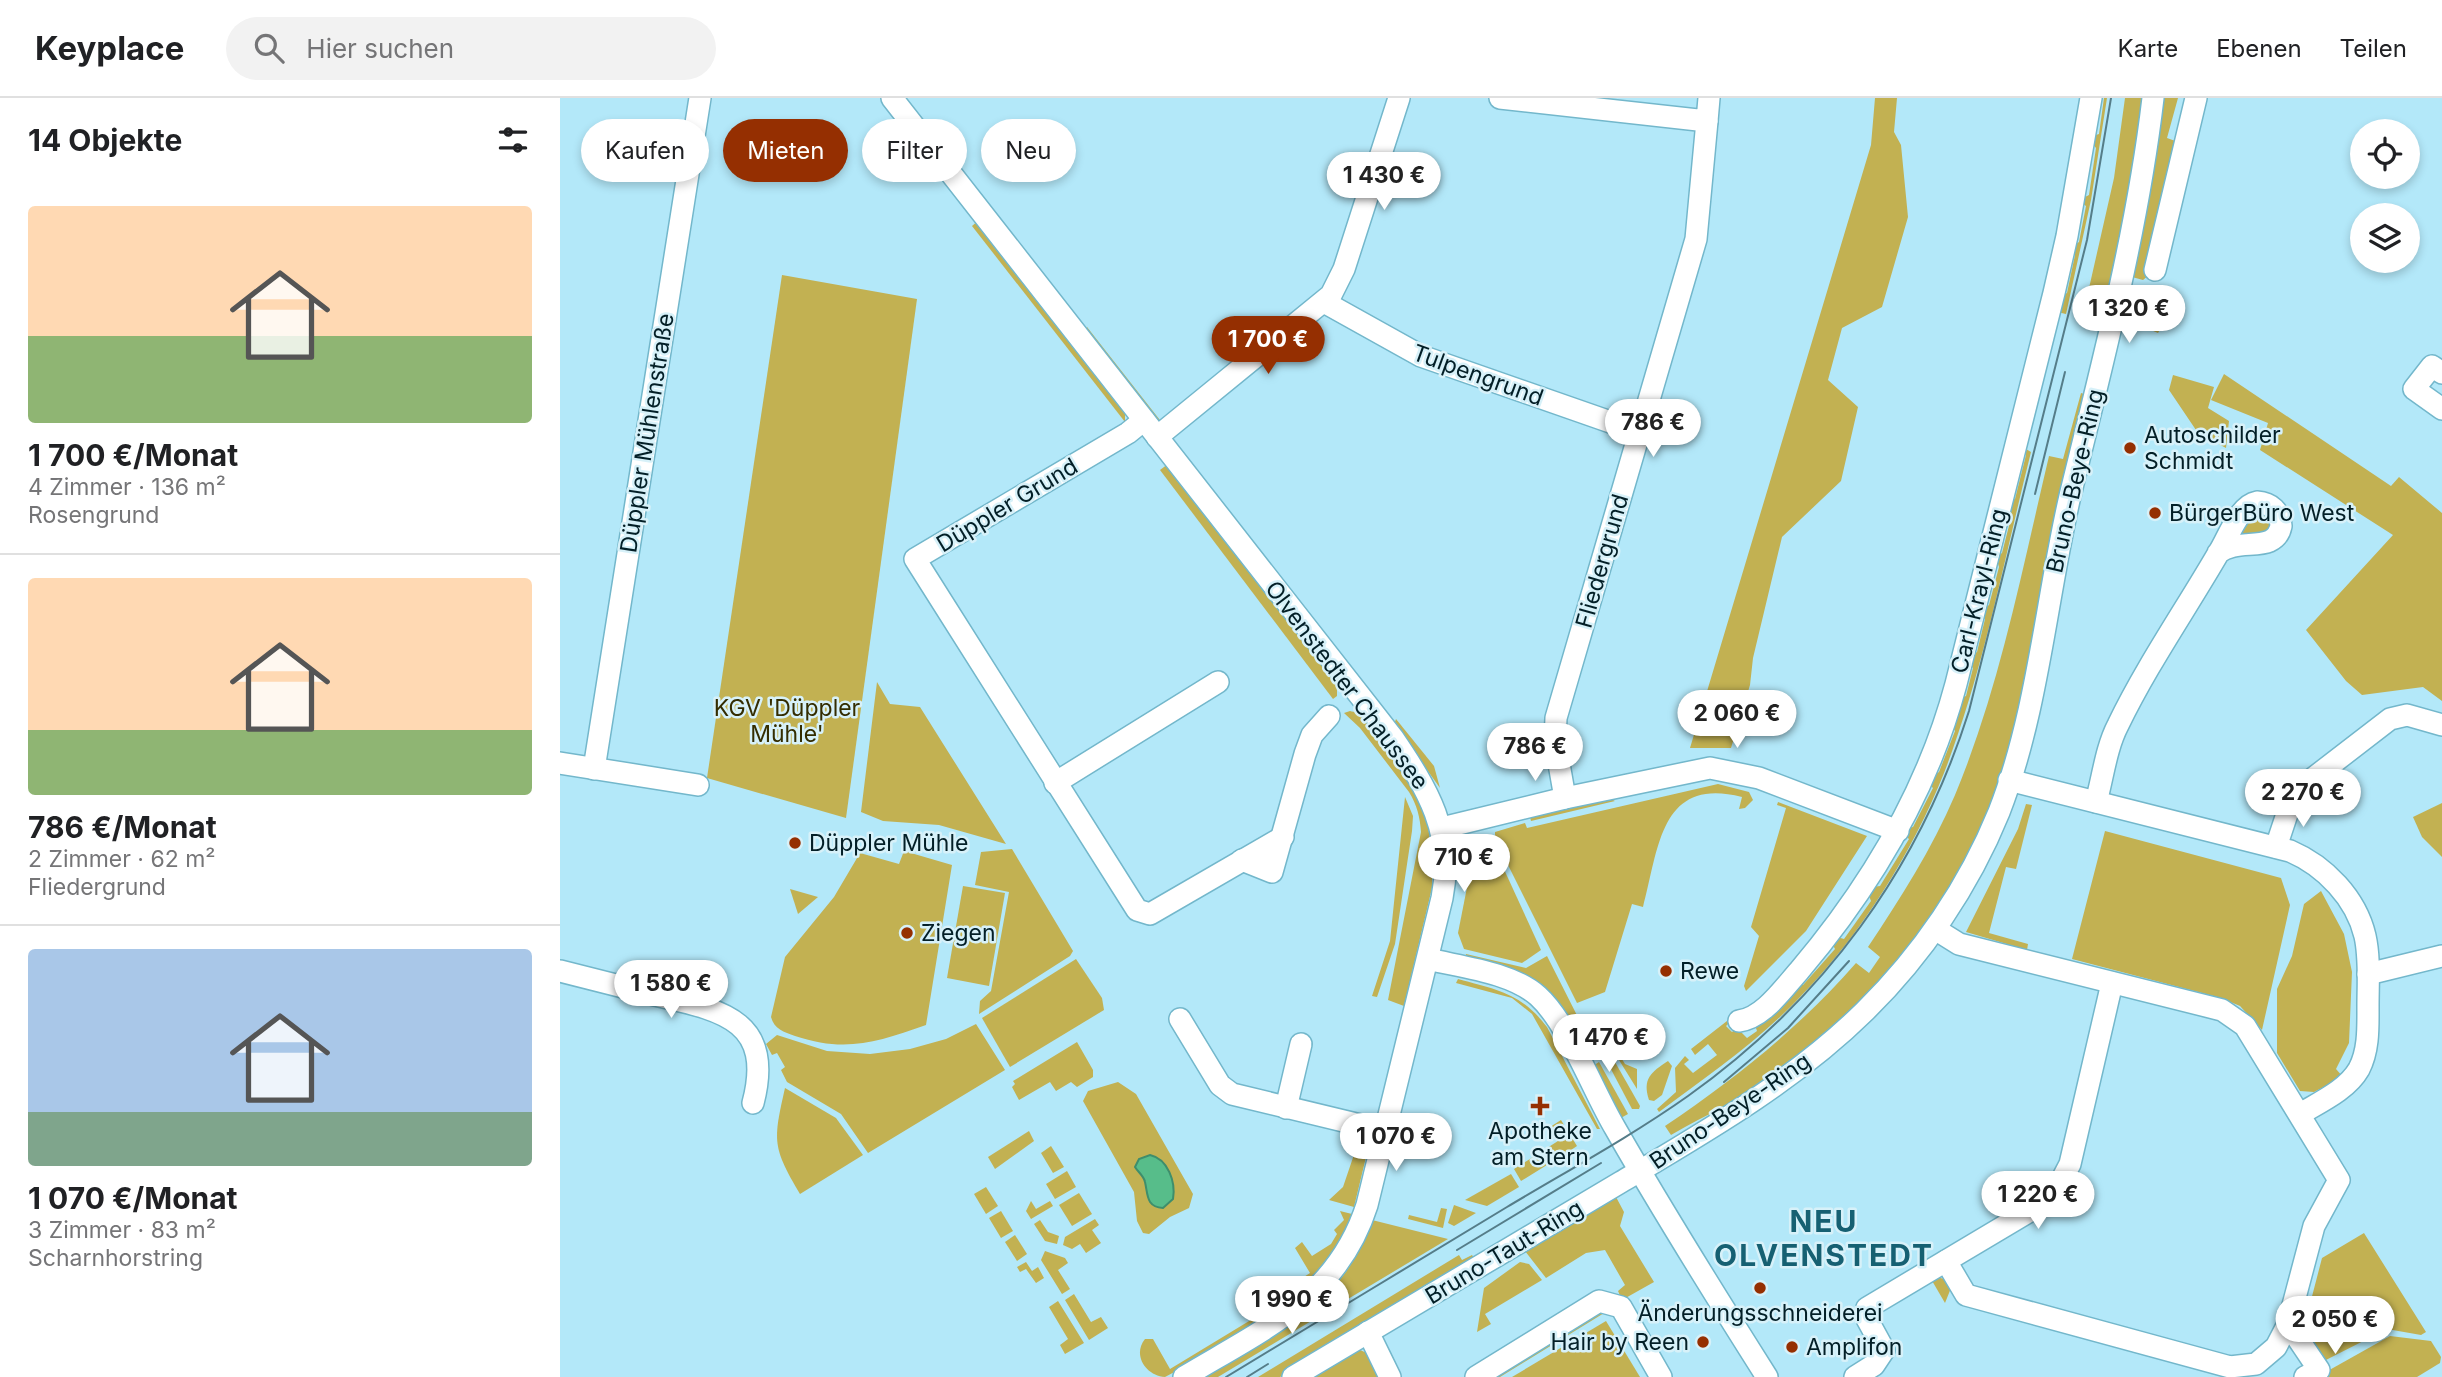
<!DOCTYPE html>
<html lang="de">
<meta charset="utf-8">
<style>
:root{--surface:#fff;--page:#f2f2f2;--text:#202124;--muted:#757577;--line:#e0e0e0;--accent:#952f01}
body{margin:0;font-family:Inter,sans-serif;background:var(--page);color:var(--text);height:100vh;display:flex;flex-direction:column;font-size:26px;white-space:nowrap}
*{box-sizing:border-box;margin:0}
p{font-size:23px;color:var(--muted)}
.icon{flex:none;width:38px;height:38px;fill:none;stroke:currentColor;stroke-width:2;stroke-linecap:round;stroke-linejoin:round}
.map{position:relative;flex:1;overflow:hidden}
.drawer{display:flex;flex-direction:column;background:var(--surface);width:560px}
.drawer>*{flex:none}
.banner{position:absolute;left:21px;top:21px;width:665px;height:63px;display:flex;gap:14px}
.buttons{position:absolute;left:1790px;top:21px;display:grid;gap:14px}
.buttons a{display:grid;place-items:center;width:70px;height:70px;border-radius:50%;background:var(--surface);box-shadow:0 4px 10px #0003;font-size:35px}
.price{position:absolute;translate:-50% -60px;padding:0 16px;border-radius:24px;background:#fff;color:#222;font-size:23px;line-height:46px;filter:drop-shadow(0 2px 4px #0008)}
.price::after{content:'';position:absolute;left:50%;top:42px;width:21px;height:16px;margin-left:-10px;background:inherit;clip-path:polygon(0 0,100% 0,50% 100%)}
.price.on{background:var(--accent);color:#fff}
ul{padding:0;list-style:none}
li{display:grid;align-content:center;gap:14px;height:371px;padding:0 28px}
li+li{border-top:2px solid var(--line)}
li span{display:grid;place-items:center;height:217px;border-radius:7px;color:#555}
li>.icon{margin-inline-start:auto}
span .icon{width:126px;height:126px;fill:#fffc;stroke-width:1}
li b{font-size:30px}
h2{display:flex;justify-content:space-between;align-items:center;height:84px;padding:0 28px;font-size:30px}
.chip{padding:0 24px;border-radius:32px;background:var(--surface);box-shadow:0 4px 10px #0003;font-size:24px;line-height:63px}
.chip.on{background:var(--accent);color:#fff}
header{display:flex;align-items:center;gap:42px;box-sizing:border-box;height:98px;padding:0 35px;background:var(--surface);border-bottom:2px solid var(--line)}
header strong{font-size:33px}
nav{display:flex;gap:38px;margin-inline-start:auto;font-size:24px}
.search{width:490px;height:63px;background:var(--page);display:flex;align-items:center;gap:18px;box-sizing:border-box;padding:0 24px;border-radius:38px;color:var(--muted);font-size:26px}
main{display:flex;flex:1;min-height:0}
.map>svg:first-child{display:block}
.green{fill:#c2b152}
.water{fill:#57bd8a;stroke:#3e8e6c;stroke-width:2}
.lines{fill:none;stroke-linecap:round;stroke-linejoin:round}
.minor-casing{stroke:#73b7cb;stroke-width:24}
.minor{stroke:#fff;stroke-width:21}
.tram{stroke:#557d89;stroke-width:2}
.poi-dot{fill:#952f01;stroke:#d7f1f9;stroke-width:2.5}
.labels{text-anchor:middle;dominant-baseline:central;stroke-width:5;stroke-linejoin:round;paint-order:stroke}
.street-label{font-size:23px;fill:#031f27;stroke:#d7f1f9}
.poi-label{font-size:23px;fill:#031f27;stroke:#d7f1f9;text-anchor:start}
.park-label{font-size:23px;fill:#342d00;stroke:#d7f1f9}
.district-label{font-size:30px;font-weight:bold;letter-spacing:2px;fill:#166072;stroke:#d7f1f9}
</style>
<header>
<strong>Keyplace</strong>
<div class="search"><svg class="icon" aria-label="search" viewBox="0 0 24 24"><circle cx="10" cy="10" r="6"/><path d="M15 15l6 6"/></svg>Hier suchen</div>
<nav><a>Karte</a><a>Ebenen</a><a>Teilen</a></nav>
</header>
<main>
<section class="drawer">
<h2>14 Objekte<svg class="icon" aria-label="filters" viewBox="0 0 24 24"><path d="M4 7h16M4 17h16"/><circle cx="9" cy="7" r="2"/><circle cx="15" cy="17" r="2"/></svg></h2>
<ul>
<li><span style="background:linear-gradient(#ffd9b3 60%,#8fb573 0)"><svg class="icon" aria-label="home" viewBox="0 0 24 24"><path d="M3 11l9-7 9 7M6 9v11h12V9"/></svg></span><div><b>1 700 €/Monat</b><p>4 Zimmer · 136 m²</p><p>Rosengrund</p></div></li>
<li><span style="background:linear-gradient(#ffd9b3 70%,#8fb573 0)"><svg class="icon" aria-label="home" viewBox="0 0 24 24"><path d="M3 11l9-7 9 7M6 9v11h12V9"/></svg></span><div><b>786 €/Monat</b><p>2 Zimmer · 62 m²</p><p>Fliedergrund</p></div></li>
<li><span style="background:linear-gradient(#a9c7e8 75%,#7fa58c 0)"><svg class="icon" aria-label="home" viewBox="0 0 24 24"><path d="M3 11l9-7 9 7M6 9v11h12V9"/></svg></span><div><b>1 070 €/Monat</b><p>3 Zimmer · 83 m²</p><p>Scharnhorstring</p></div></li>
</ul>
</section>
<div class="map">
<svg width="1882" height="1279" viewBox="0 0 1882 1279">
<rect width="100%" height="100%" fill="#b3e8f9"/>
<!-- green -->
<g class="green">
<path d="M 1315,0 L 1337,0 L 1334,34 L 1341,47 L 1348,119 L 1322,209 L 1282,230 L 1268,282 L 1298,309 L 1281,383 L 1222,439 L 1193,560 L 1190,587 L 1171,650 L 1130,650 L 1311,47 Z"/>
<path d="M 1544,0 L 1547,0 L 1531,102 L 1506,216 L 1497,214 L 1501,198 L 1507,195 L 1515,157 L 1513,148 L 1519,144 L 1526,108 L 1522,105 L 1523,100 L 1529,97 L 1536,50 L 1532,45 L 1533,38 L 1539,36 Z"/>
<path d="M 1565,0 L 1584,0 L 1574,85 L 1545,227 L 1522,221 L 1554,80 Z"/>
<path d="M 1601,0 L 1618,0 L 1607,40 L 1618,44 L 1589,177 L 1583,182 L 1572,179 Z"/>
<path d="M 419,122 L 565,315 L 565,324 L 412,128 Z"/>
<path d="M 222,177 L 357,201 L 286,720 L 147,680 Z"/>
<path d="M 1593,191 L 1611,200 L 1615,194 L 1612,208 L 1606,208 L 1600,217 L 1606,221 L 1598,235 L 1579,227 Z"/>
<path d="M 527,229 L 603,326 L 599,326 L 525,234 Z"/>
<path d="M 1495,229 L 1466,351 L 1471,354 C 1444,461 1424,572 1384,675 C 1352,755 1302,835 1242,897 C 1200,942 1149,977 1099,1014 L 1097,1011 L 1116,994 L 1115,970 L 1125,958 L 1129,962 L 1124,966 L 1133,975 L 1157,957 L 1148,946 L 1135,957 L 1131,951 L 1167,923 L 1171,923 L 1166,928 L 1172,934 L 1177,930 L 1187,940 L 1197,933 L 1195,927 L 1217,906 L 1225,906 L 1234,896 L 1233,890 L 1237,886 L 1243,887 L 1275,851 L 1272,845 L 1277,839 L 1284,841 L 1311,803 L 1308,795 L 1313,789 L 1320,788 L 1349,741 L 1344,737 L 1348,730 L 1353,729 L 1373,690 L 1368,685 L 1371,679 L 1379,674 L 1395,633 L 1391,626 L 1399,601 L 1406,598 L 1413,570 L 1409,566 L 1412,557 L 1417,554 L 1425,521 L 1421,519 L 1423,511 L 1429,507 L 1439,469 L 1436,459 L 1442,455 L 1452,416 L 1447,412 L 1450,403 L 1455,401 L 1466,357 L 1463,353 Z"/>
<path d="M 1664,276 L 1831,388 L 1839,379 L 1882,415 L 1882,603 L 1863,589 L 1802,597 L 1786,583 L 1746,532 L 1833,437 L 1700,352 L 1708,325 L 1651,302 Z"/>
<path d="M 1613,277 L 1654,289 L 1648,310 L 1669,323 L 1666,350 L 1638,335 L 1609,292 Z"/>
<path d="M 1521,295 L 1527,297 C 1510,369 1493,441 1478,514 C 1463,585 1452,655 1425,723 C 1385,823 1310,907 1225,971 C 1193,996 1147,1016 1111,1037 L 1105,1028 C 1176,980 1239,930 1296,865 L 1309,875 L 1320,859 L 1308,849 C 1340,801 1372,751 1395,697 C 1440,589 1462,472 1489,358 L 1503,361 Z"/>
<path d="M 608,366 L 777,583 L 777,598 L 773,601 L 600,372 Z"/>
<path d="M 1690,414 L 1711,415 L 1711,436 L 1680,437 Z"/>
<path d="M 317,584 L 330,606 L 360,609 L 446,746 L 379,727 L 323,723 L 301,714 Z"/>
<path d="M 790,613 C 794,614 801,615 805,618 C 818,627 861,699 865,715 C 871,738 873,766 872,790 L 844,908 L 828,902 L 861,734 C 860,719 857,707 849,694 L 800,630 L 784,615 Z"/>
<path d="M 836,621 L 874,668 L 880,690 L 834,626 Z"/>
<path d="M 1158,686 L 1189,694 L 1193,702 L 1185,710 L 1179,711 L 1182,699 C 1100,678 1099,750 1083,809 L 1072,806 L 1045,894 L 1017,905 L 935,741 L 935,734 L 965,725 L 967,730 Z"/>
<path d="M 845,699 L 853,718 L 852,733 L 835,846 L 817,899 L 812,898 L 830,843 Z"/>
<path d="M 1049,700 L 1055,703 L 971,723 L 970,719 Z"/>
<path d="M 1218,704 L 1307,738 L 1246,833 L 1186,893 L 1184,888 L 1199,838 L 1191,829 L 1226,710 L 1217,707 Z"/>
<path d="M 1882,705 L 1882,759 L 1862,739 L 1853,719 Z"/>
<path d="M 1466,706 L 1472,707 L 1456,771 L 1446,769 L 1429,835 L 1468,846 L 1467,852 L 1406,834 L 1458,731 Z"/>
<path d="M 1545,733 L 1721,780 L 1730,807 L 1702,932 L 1680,908 L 1661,900 L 1512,861 Z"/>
<path d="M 452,751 L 513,853 L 510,858 L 419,916 L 420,903 L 431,893 L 449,794 L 415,787 L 421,754 Z"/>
<path d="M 344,753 L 392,767 L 366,927 C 317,944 286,955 235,938 C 224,934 214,931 211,919 L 225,859 L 274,799 L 300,755 L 339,766 Z"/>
<path d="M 913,759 L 942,767 L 981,852 L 962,865 L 904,851 L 898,835 Z"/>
<path d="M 403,788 L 445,795 L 429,888 L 387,880 Z"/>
<path d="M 230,791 L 258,799 L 238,816 Z"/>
<path d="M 1761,793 L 1784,836 L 1792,874 L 1789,945 L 1776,971 L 1783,979 L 1754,994 L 1740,993 L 1717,955 L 1717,891 L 1732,858 L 1744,806 Z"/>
<path d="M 906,856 L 966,870 L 987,858 L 1034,951 L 1025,955 C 990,883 978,883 905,861 Z"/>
<path d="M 516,861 L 542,900 L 544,912 L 450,969 L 422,920 Z"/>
<path d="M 898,881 C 938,892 961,895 987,929 L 1040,1031 L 1037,1031 L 972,916 L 952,900 L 896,885 Z"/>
<path d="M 416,926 L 445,972 L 308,1055 L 281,1016 L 227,984 L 221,972 L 225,969 L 217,955 L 212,957 L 206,946 L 217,937 L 267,953 L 310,956 L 350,951 L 386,941 Z"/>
<path d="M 517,944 L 533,972 L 533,979 L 517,989 L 511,984 L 496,993 L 490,984 L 459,1002 L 452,989 L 455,986 L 453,983 Z"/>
<path d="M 1057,953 L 1065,966 L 1077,971 L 1077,991 L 1054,954 Z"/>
<path d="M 1051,957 L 1080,1008 L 1079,1011 L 1072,1011 L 1045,960 Z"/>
<path d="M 1108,963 L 1112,968 L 1102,997 L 1094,1003 L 1089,1002 C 1082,981 1091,974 1108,963 Z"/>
<path d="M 1039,964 L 1068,1016 L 1059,1021 L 1031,969 Z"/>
<path d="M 558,984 L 576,996 L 633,1096 L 629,1110 L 610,1119 L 589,1136 L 583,1135 L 577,1123 L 574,1094 L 523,1003 L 528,993 Z"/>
<path d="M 225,990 L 276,1020 L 303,1057 L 240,1096 C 212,1049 213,1043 225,990 Z"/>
<path d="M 1001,1022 L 1017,1048 L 1008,1054 L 1010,1058 L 998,1066 L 995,1062 L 961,1083 L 954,1071 L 998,1043 L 990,1029 Z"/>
<path d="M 469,1033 L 474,1043 L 435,1071 L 428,1059 Z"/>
<path d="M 801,1036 L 806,1040 L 808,1051 L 794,1109 L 769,1102 L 783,1089 Z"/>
<path d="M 491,1048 L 504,1069 L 493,1075 L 481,1055 Z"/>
<path d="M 507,1073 L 516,1089 L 495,1101 L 486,1086 Z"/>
<path d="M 951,1076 L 959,1089 L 927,1108 L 905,1102 Z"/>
<path d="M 426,1089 L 438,1108 L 426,1116 L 414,1096 Z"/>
<path d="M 519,1095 L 532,1116 L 512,1128 L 499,1107 Z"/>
<path d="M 1056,1099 L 1064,1114 L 1060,1128 L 1094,1184 L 1062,1202 L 1058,1193 L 1065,1187 L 1045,1152 L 1026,1155 L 986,1180 L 965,1153 Z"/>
<path d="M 471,1103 L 476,1111 L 490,1103 L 493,1108 L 471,1121 L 466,1113 Z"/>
<path d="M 894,1107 L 916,1115 L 894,1128 L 888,1125 Z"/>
<path d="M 881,1110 L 887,1111 L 883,1130 L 848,1121 L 849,1117 L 877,1124 Z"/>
<path d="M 441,1113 L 453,1133 L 441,1140 L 429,1120 Z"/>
<path d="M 780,1113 L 792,1116 C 769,1194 674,1243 605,1279 C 586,1278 572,1257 585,1241 L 593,1241 L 610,1271 L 704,1214 L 701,1207 L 750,1175 L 735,1150 L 742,1144 L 752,1158 L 771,1146 L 777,1136 L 774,1132 L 784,1122 Z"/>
<path d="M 535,1121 L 539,1127 L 532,1132 L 541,1145 L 526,1155 L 520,1146 L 512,1151 L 503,1147 L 505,1139 Z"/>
<path d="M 480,1122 L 488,1134 L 499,1138 L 497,1146 L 485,1143 L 474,1126 Z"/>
<path d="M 812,1122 L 888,1141 L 658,1279 L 643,1279 C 696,1247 762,1218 794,1161 C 801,1149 806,1135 812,1122 Z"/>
<path d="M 1804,1135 L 1866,1234 L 1861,1237 L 1827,1231 L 1760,1265 L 1738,1229 L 1749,1210 L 1762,1160 Z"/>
<path d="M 455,1137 L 467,1156 L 457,1163 L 445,1144 Z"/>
<path d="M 485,1153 L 505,1160 L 508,1165 L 498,1172 L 510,1191 L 502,1196 L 481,1162 Z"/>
<path d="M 899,1157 L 902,1162 L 912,1157 L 914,1160 L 720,1279 L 698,1279 Z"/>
<path d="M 466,1164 L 472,1173 L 478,1169 L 484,1180 L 476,1185 L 466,1171 L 460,1174 L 457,1169 Z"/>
<path d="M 960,1164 L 969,1166 L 982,1182 L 925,1216 L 931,1226 L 917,1234 L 924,1190 Z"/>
<path d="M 1377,1179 L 1384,1181 L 1391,1190 L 1385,1205 L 1371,1181 Z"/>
<path d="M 514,1196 L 531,1224 L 541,1219 L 548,1230 L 529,1242 L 505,1202 Z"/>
<path d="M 498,1203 L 524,1245 L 505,1256 L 500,1247 L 508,1241 L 489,1209 Z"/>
<path d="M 1043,1211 L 1049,1212 L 940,1279 L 931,1279 Z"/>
<path d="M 1046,1223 L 1080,1279 L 952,1279 Z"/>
<path d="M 1830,1238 L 1871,1243 L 1881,1259 L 1880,1265 L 1857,1279 L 1757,1279 Z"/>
<path d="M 798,1251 L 811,1257 L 821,1279 L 749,1279 Z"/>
</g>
<!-- water -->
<path class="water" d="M 590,1057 C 608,1061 616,1084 613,1101 L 603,1110 C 586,1109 588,1097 585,1084 C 584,1078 578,1074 575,1069 L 579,1061 Z"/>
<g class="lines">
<defs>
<g id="minor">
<path d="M 332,0 L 833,640 C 867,690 895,736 882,800 L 807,1107 C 777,1201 702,1232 624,1279"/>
<path d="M 940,0 L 1147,23 L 1149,0"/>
<path d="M 1595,172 L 1636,0"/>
<path d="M 764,204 L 861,258 L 1079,334"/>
<path d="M 1882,275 L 1872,268 L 1854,291 L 1882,311"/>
<path d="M 584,322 L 568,335 L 355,461 L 577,812 L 590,816 L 723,739"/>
<path d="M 597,339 L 771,197 L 784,171 L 839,0"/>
<path d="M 0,665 L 138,687"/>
<path d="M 34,671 L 140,0"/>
<path d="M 1449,682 L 1730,753 C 1765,768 1796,800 1805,838 C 1810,860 1808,885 1808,908 C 1808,929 1809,952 1799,971 C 1787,992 1760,1004 1740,1016"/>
<path d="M 495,685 L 658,584"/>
<path d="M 1005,700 L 995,643 L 996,620 L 1136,141 L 1147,23"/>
<path d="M 1536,704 C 1543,679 1546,650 1558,627 C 1587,567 1626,511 1659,454 C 1668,440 1679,407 1697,404 C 1711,405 1720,413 1721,428 C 1715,457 1679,438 1658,455"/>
<path d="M 882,730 L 1005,700 L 1150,670 L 1199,680 L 1338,733"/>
<path d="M 1716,749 L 1734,695 L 1830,621 L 1847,617 L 1882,627"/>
<path d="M 682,762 L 712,774 L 745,656 L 752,637 L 769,618"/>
<path d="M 1375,831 L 1399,846 L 1662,912 L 1685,928 L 1779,1082 L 1754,1128 L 1728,1226 L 1716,1249 L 1696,1266 L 1670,1269 L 1406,1197 L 1386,1163"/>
<path d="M 868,861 C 901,869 951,874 978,898 C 1008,925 1033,993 1055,1030 C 1103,1114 1155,1197 1207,1279"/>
<path d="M 0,873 C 32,881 64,889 95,897 C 160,912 215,921 193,1005"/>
<path d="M 1808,876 L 1882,858"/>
<path d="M 620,921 L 660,987 L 672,996 L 825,1033"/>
<path d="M 1179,923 C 1203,920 1223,891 1239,873 C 1311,788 1367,695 1396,586 L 1494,195 L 1507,138 L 1531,0"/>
<path d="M 726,1010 L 741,946"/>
<path d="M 1728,1226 L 1759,1272 L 1745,1279"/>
<path d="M 808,1234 L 830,1279"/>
<path d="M 733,1279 C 842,1214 952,1149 1061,1084 C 1147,1033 1234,983 1305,913 C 1362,857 1409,788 1439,714 C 1478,614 1486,502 1510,398 C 1542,266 1577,136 1593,0"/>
<path d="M 916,1279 L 1039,1203 L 1061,1209 L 1101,1279"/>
<path d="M 1295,1279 L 1314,1267 L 1324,1252 L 1307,1221 L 1307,1210 L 1473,1111 L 1497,1091 L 1510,1066 L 1552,885"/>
</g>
</defs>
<!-- minor casing -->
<use href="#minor" class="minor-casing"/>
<!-- minor -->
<use href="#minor" class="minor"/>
<!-- tram -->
<g class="tram">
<path d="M 1475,396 L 1505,274"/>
<path d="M 1164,984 L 1228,930 L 1289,863"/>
<path d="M 897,1152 L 1041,1065"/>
<path d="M 666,1279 C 760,1223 853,1165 947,1109 C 1007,1073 1070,1039 1128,998 C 1263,902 1359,771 1409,613 L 1527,142 L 1551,0"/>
<path d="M 687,1279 L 708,1266"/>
</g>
</g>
<!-- markers -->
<g class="poi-dot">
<circle cx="1570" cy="350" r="7"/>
<circle cx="1595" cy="415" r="7"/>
<circle cx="235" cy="745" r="7"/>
<circle cx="347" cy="835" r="7"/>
<circle cx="1106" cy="873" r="7"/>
<path d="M976.5 997.5h7v7h7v7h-7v7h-7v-7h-7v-7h7z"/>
<circle cx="1200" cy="1190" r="7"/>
<circle cx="1143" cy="1244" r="7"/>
<circle cx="1232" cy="1249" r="7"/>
</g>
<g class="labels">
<!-- street labels -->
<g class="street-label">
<text transform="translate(918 277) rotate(20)">Tulpengrund</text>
<text transform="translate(87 335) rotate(-81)">Düppler Mühlenstraße</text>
<text transform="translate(1515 383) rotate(-77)">Bruno-Beye-Ring</text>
<text transform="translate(447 407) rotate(-31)">Düppler Grund</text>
<text transform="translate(1042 463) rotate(-74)">Fliedergrund</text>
<text transform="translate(1419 493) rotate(-76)">Carl-Krayl-Ring</text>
<text transform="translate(787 587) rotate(53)">Olvenstedter Chaussee</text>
<text transform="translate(1170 1013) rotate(-34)">Bruno-Beye-Ring</text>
<text transform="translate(944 1154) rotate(-31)">Bruno-Taut-Ring</text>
</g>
<!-- poi labels -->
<g class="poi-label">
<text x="1584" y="337">Autoschilder<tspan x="1584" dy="26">Schmidt</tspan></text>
<text x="1609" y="415">BürgerBüro West</text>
<text x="249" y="745">Düppler Mühle</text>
<text x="361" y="835">Ziegen</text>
<text x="1120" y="873">Rewe</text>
<text x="980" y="1033" text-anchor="middle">Apotheke<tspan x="980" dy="26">am Stern</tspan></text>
<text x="1200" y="1215" text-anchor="middle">Änderungsschneiderei</text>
<text x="1129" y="1244" text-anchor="end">Hair by Reen</text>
<text x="1246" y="1249">Amplifon</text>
</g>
<!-- park labels -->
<g class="park-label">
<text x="227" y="610">KGV 'Düppler<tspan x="227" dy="26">Mühle'</tspan></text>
</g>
<!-- district labels -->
<g class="district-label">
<text x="1264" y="1123">NEU<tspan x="1264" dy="34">OLVENSTEDT</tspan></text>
</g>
</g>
</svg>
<div class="buttons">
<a><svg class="icon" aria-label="locate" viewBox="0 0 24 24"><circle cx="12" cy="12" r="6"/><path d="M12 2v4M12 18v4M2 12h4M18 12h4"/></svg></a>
<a><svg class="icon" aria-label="layers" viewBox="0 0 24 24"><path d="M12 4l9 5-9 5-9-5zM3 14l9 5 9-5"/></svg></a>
</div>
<b class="price" style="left:824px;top:114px">1 430 €</b>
<b class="price" style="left:1569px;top:247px">1 320 €</b>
<b class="price on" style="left:708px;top:278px">1 700 €</b>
<b class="price" style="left:1093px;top:361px">786 €</b>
<b class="price" style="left:1177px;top:652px">2 060 €</b>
<b class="price" style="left:975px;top:685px">786 €</b>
<b class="price" style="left:1743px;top:731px">2 270 €</b>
<b class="price" style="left:904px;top:796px">710 €</b>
<b class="price" style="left:111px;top:922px">1 580 €</b>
<b class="price" style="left:1049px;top:976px">1 470 €</b>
<b class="price" style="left:836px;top:1075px">1 070 €</b>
<b class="price" style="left:1478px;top:1133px">1 220 €</b>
<b class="price" style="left:732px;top:1238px">1 990 €</b>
<b class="price" style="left:1775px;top:1258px">2 050 €</b>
<div class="banner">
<a class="chip">Kaufen</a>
<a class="chip on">Mieten</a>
<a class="chip">Filter</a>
<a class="chip">Neu</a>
</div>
</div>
</main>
